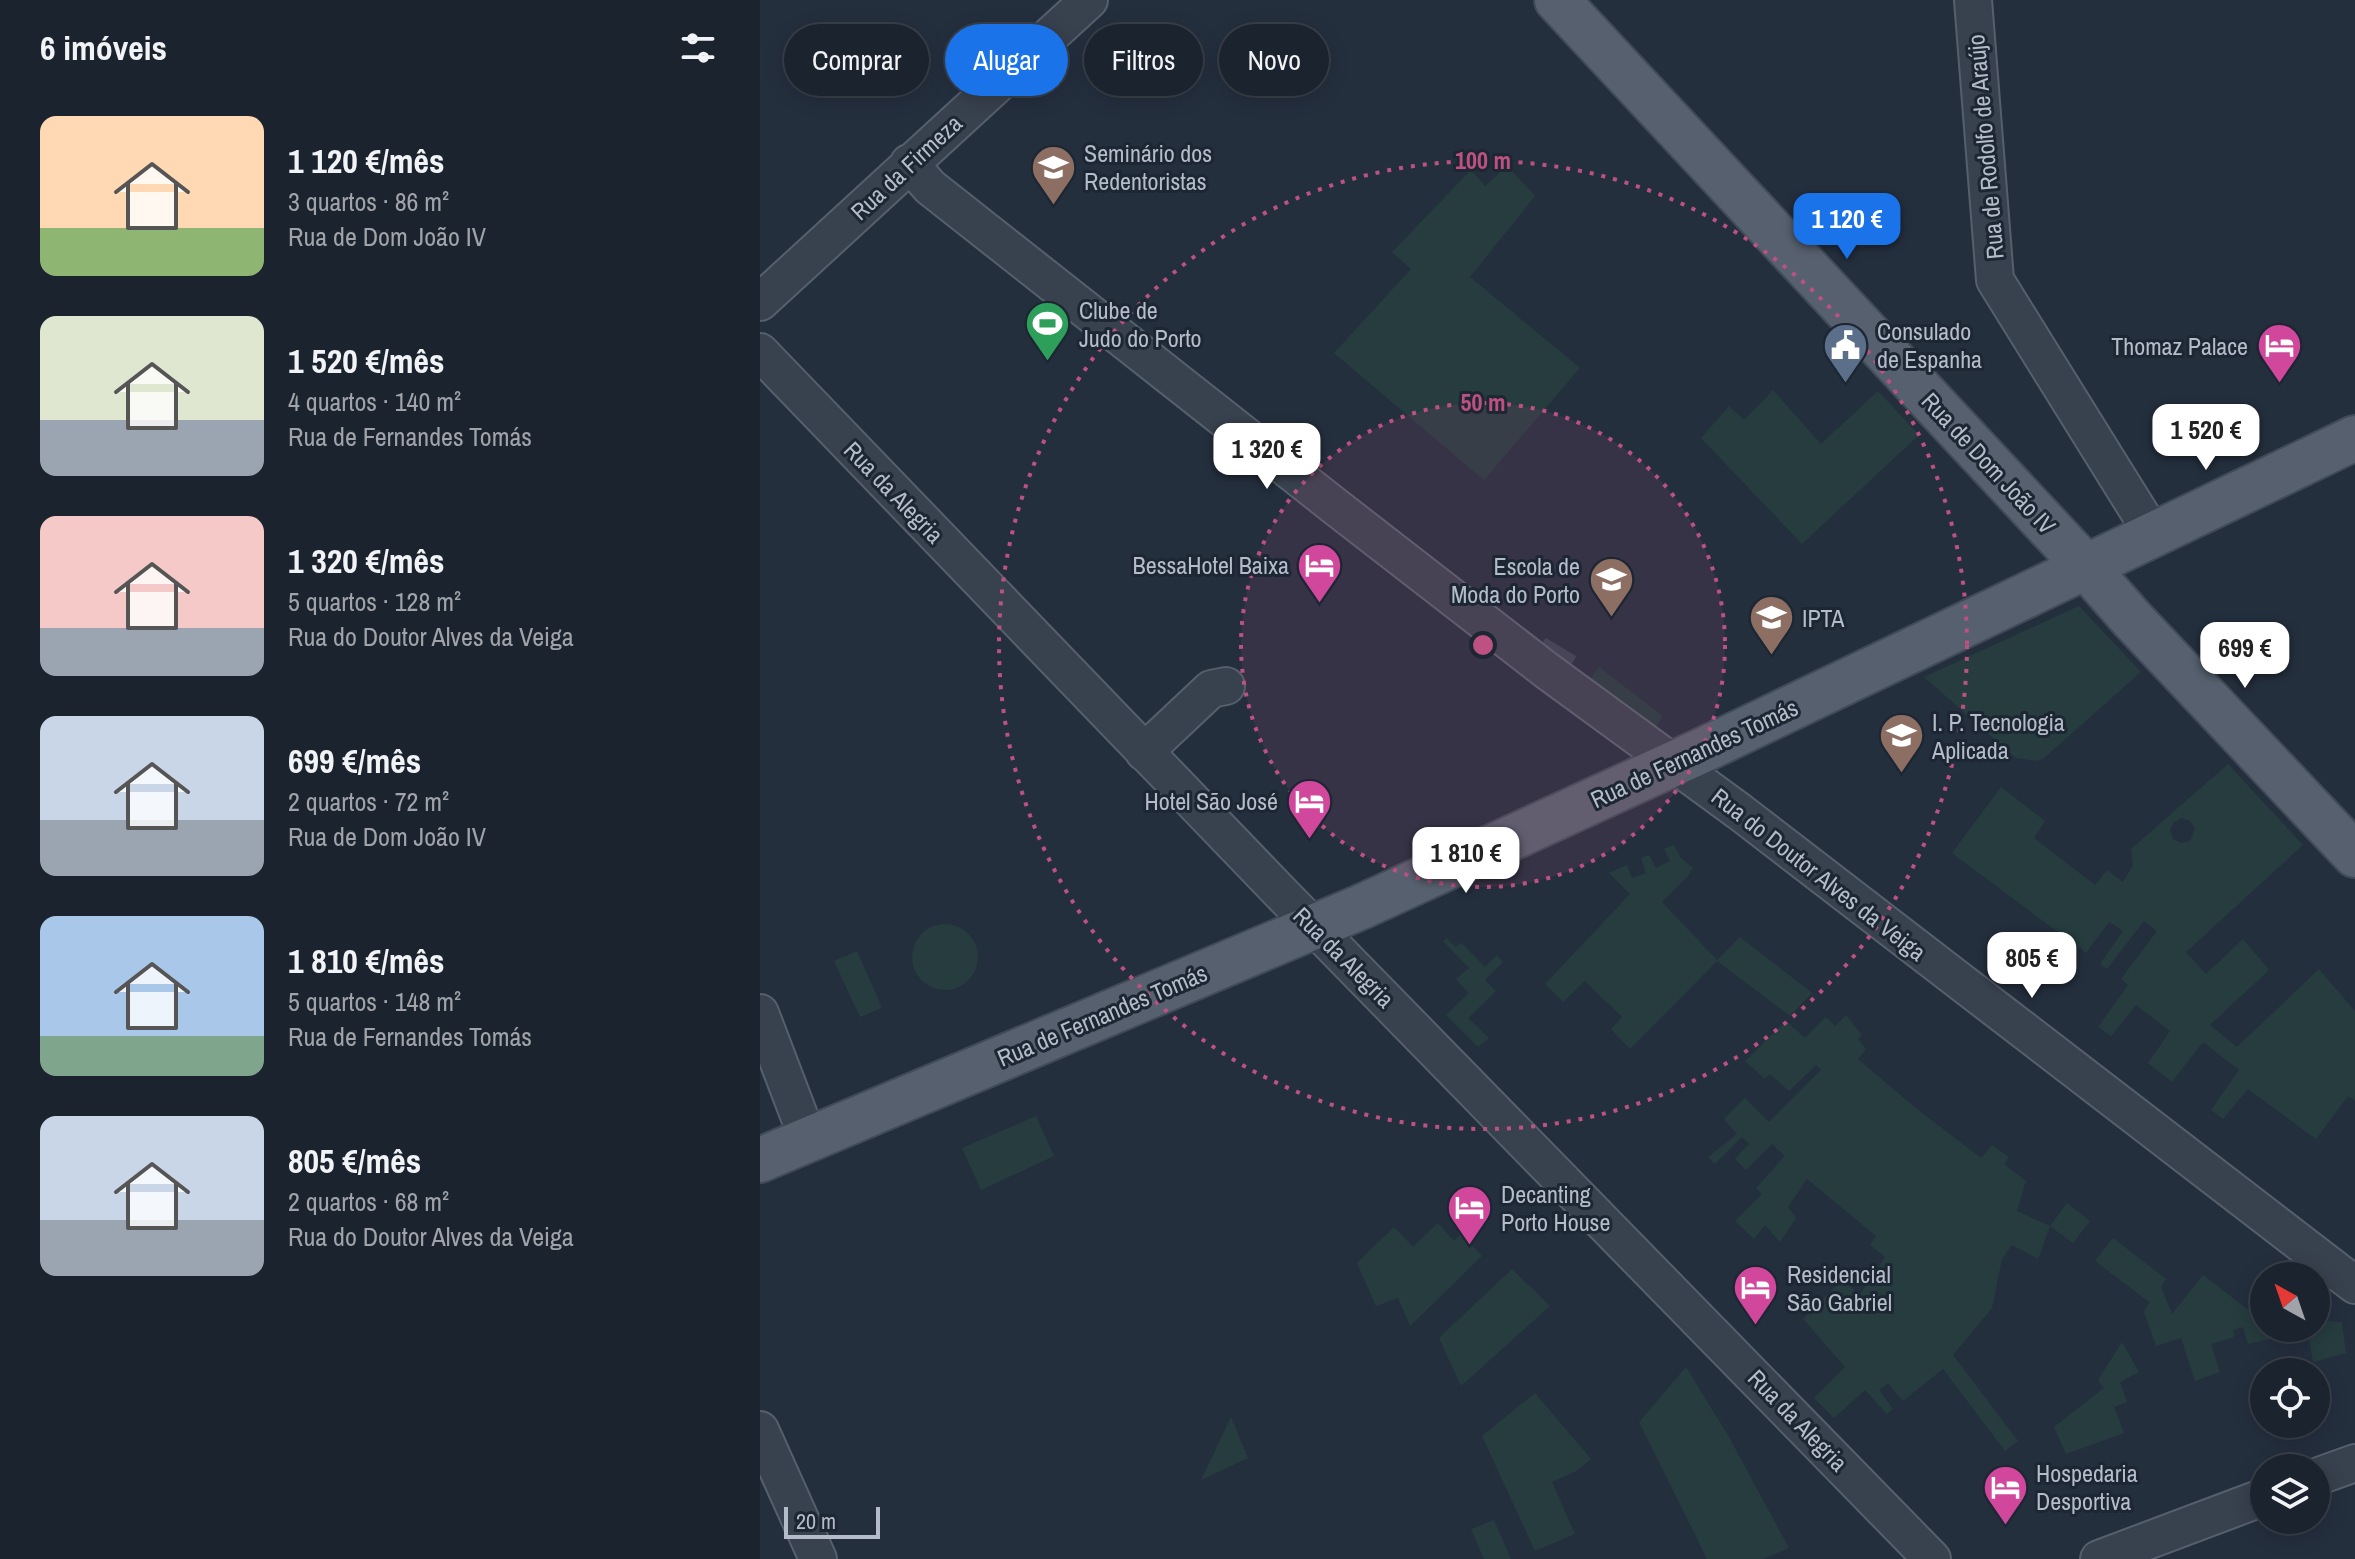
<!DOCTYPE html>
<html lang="pt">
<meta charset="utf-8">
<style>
:root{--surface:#1b232e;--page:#242b36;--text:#f1f3f6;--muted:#a0a4aa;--line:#39404a;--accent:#1a73e8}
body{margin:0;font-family:"Archivo Narrow",sans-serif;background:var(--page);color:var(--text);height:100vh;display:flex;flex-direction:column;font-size:30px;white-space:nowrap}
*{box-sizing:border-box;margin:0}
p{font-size:26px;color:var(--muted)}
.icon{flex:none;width:44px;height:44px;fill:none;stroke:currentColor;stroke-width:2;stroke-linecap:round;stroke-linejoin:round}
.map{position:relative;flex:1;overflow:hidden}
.panel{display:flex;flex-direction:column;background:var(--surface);width:760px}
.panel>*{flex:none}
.guide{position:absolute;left:24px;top:24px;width:760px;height:72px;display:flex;gap:16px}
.needle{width:52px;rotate:320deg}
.tools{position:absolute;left:1490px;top:1262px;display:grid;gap:16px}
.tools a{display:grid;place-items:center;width:80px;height:80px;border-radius:50%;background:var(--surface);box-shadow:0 4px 20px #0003,0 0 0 2px var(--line);font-size:40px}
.scale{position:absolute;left:24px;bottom:20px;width:96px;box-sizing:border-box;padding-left:8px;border:4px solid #b4bcc9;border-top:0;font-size:22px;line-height:28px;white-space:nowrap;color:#b4bcc9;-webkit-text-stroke:6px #1d2633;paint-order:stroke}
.price{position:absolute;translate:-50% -68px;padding:0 18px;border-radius:16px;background:#fff;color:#222;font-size:26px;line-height:52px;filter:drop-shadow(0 2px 4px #0008)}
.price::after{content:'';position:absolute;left:50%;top:48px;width:24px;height:18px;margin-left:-12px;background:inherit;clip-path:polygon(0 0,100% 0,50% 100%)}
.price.active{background:var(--accent);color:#fff}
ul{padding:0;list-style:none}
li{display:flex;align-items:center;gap:24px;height:200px;padding:0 40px}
li span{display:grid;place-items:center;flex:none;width:224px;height:160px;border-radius:16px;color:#555}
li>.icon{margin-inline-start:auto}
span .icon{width:96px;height:96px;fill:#fffc;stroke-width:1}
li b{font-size:34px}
h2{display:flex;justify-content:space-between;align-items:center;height:96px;padding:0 40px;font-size:34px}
.tag{padding:0 28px;border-radius:36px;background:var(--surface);box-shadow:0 4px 20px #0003,0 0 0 2px var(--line);font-size:28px;line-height:72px}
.tag.active{background:var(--accent);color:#fff}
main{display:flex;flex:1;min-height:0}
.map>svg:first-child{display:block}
.green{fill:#263c3f;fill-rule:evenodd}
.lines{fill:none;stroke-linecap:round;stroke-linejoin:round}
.minor-tunnel{stroke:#3a4453;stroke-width:36;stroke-dasharray:36 18;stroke-linecap:butt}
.minor-casing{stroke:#565f6c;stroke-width:40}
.major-casing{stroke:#414a57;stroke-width:48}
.minor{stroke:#38414e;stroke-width:36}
.major{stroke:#56606e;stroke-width:44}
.ring{fill:none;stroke:#bd5182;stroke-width:4;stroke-dasharray:4 8}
.labels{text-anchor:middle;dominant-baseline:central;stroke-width:6;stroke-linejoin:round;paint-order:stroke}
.street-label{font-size:24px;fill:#b4bcc9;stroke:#1d2633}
.poi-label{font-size:24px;fill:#b4bcc9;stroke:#1d2633;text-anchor:start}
.centre{fill:#bd5182;stroke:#1d2633;stroke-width:4}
.ring-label{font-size:24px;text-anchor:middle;font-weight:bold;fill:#bd5182;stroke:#1d2633;stroke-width:6;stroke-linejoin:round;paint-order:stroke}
</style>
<main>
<section class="panel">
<h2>6 imóveis<svg class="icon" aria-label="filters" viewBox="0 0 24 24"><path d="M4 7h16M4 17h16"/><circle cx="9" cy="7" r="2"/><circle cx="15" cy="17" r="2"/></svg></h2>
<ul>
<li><span style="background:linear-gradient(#ffd9b3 70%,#8fb573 0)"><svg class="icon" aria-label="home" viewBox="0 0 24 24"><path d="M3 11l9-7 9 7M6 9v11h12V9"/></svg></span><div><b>1 120 €/mês</b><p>3 quartos · 86 m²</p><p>Rua de Dom João IV</p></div></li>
<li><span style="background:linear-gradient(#dfe7d0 65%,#9aa5b1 0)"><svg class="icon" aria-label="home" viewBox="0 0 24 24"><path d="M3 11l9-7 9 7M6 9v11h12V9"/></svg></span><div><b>1 520 €/mês</b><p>4 quartos · 140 m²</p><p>Rua de Fernandes Tomás</p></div></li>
<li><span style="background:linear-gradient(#f6c9c9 70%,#9aa5b1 0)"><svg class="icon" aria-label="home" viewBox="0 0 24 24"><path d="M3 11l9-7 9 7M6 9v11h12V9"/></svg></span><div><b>1 320 €/mês</b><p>5 quartos · 128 m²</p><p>Rua do Doutor Alves da Veiga</p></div></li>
<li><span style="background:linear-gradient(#c9d6e8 65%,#9aa5b1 0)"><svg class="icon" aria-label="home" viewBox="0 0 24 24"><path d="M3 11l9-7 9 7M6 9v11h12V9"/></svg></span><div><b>699 €/mês</b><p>2 quartos · 72 m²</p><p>Rua de Dom João IV</p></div></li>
<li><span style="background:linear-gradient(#a9c7e8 75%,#7fa58c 0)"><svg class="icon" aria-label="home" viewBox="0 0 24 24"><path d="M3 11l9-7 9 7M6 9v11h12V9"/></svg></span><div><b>1 810 €/mês</b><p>5 quartos · 148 m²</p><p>Rua de Fernandes Tomás</p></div></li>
<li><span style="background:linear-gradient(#c9d6e8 65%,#9aa5b1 0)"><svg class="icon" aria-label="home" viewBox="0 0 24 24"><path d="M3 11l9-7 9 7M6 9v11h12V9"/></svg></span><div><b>805 €/mês</b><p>2 quartos · 68 m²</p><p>Rua do Doutor Alves da Veiga</p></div></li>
</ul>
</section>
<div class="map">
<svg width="1595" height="1559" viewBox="0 0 1595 1559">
<rect width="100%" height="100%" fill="#242f3e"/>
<!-- green -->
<g class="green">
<path d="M 747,166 L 775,196 L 710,277 L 820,368 L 724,480 L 574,353 L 651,269 L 632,252 L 711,170 L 725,186 Z"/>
<path d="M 1013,390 L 1061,444 L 1118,391 L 1159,435 L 1042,544 L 941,438 L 969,406 L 984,420 Z"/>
<path d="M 1319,606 L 1381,672 L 1283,759 L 1275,761 L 1256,758 L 1164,677 Z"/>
<path d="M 839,667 L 903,716 L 893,731 L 828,682 Z"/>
<path d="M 1468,764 L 1543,845 L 1426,952 L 1446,974 L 1483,939 L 1509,970 L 1450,1025 L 1477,1047 L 1559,969 L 1595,1011 L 1595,1101 L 1588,1096 L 1556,1139 L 1488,1089 L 1463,1119 L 1451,1110 L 1479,1070 L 1443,1042 L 1412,1082 L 1388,1063 L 1410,1031 L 1376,1005 L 1351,1036 L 1338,1027 L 1368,985 L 1361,979 L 1397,931 L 1384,921 L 1347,969 L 1340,964 L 1363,931 L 1349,922 L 1326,953 L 1192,853 L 1241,787 L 1285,821 L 1274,838 L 1335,885 L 1347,870 L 1363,882 L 1373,865 L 1371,849 ZM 1422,818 L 1430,821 L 1435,829 L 1430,841 L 1421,843 L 1413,839 L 1410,830 L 1414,822 Z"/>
<path d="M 914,845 L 921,858 L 933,868 L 928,876 L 902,902 L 957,960 L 980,937 L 1052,993 L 1030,1016 L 957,961 L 870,1049 L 851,1029 L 862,1017 L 825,981 L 803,1002 L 785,984 L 870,894 L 849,873 L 867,865 L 872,878 L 886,873 L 881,858 L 889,855 L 896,868 L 910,861 L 904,849 Z"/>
<circle cx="185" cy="957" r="33"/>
<path d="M 687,938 L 695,947 L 701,943 L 725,967 L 737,955 L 743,962 L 725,980 L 736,991 L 708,1018 L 729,1038 L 718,1047 L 686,1015 L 709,993 L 696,979 L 709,968 L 683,941 Z"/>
<path d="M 97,951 L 122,1008 L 100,1017 L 74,961 Z"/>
<path d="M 1086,1015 L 1102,1035 L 1098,1039 L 1106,1049 L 1098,1059 L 1157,1109 L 1221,1158 L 1232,1145 L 1249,1157 L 1244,1164 L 1266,1181 L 1257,1211 L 1290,1226 L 1307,1203 L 1330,1221 L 1313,1243 L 1290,1226 L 1278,1259 L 1252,1245 L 1242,1259 L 1232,1308 L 1193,1355 L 1258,1441 L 1245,1451 L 1183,1369 L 1143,1401 L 1128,1383 L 1119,1390 L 1133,1409 L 1127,1414 L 1105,1390 L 1074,1418 L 1054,1398 L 1085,1367 L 1043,1319 L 1084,1278 L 1099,1296 L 1125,1257 L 1110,1245 L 1116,1236 L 1047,1179 L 1028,1207 L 1036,1218 L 1020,1242 L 1005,1225 L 994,1239 L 975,1221 L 1002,1194 L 996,1188 L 1025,1156 L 1012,1144 L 986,1170 L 975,1159 L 989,1144 L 982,1137 L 955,1164 L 948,1157 L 977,1134 L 964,1119 L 985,1098 L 1009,1122 L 1061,1070 L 1056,1065 L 1029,1091 L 1010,1074 L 1005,1079 L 985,1061 L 1026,1021 L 1045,1038 L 1066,1017 L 1075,1026 Z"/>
<path d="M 276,1116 L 294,1156 L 221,1190 L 202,1148 Z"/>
<path d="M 678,1223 L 694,1241 L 701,1234 L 722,1256 L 650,1326 L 638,1298 L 616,1306 L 597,1263 L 634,1227 L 653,1247 Z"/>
<path d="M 1353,1238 L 1406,1279 L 1401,1287 L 1412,1314 L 1443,1275 L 1504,1322 L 1504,1328 L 1508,1328 L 1511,1339 L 1488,1344 L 1483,1327 L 1473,1330 L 1474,1337 L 1451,1344 L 1460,1372 L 1435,1381 L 1421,1338 L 1396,1346 L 1384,1312 L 1389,1302 L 1335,1261 Z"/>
<path d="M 752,1269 L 790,1306 L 701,1386 L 679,1338 Z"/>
<path d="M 1556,1320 L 1582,1322 L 1586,1353 L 1553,1362 L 1547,1328 L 1556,1328 Z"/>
<path d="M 1362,1342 L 1379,1372 L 1360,1382 L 1367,1402 L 1354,1407 L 1364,1433 L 1306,1454 L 1294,1427 L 1344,1388 L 1338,1380 Z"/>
<path d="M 926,1367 L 969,1437 L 1029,1548 L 1003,1559 L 947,1559 L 879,1422 Z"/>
<path d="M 775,1393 L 831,1459 L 816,1471 L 792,1482 L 815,1534 L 775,1551 L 722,1436 Z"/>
<path d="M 471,1417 L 488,1458 L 441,1480 Z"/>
<path d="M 734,1520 L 751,1559 L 724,1559 L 711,1529 Z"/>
</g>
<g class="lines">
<!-- minor-tunnel -->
<path class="minor-tunnel" d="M 795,657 L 801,647"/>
<defs>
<g id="minor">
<path d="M 1213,0 L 1235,280 L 1394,536"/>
<path d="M 149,163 L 170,187 L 572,504 L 786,670 L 980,812 L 1595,1285"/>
<path d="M 0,302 L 329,0"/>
<path d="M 0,352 L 521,893 L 1172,1559"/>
<path d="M 384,752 L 451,689 L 466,686"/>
<path d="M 0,1013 L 48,1139"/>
<path d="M 0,1430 L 58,1559"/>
<path d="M 1556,1477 L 1595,1463"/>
<path d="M 1339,1559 L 1504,1497"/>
</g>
<g id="major">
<path d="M 797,0 L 1327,568 L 1372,619 L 1595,855"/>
<path d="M 0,1160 L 601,907 L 939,752 L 1595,438"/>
</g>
</defs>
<!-- minor casing -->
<use href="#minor" class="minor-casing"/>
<!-- major casing -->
<use href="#major" class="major-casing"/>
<!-- minor -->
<use href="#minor" class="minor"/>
<!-- major -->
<use href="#major" class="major"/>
</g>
<!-- distance rings -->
<circle cx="723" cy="645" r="242" fill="#bd5182" fill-opacity=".12"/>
<g class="ring">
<circle cx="723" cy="645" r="242"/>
<circle cx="723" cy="645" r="484"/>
</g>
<!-- icons -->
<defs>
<symbol id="school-pin" viewBox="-11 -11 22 30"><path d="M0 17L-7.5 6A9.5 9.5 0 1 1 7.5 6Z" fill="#8d6e63" stroke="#1d2633"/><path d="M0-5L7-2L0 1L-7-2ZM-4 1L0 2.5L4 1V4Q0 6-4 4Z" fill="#fff"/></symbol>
<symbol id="stadium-pin" viewBox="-11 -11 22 30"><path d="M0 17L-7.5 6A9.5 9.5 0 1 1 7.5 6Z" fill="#2e9e5b" stroke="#1d2633"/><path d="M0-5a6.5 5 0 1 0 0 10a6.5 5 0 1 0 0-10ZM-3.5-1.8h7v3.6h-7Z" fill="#fff"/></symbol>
<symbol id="civic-pin" viewBox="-11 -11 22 30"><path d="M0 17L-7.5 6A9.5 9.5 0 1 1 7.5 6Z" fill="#5c6f8a" stroke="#1d2633"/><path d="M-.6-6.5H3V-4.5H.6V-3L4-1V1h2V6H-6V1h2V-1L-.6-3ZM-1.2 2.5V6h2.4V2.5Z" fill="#fff"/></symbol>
<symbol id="hotel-pin" viewBox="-11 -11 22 30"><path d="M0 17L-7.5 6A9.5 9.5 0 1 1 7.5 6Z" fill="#d1479c" stroke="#1d2633"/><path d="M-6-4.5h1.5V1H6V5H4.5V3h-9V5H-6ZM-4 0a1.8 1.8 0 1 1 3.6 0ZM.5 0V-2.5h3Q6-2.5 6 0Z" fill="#fff"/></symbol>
<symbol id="university-pin" viewBox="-11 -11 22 30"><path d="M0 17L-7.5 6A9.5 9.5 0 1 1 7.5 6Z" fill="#8d6e63" stroke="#1d2633"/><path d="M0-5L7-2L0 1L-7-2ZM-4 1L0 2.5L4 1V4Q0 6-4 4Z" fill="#fff"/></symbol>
</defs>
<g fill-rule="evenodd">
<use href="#school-pin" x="268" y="142" width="51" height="69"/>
<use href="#stadium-pin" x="262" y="298" width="51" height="69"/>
<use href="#civic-pin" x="1060" y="320" width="51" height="69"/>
<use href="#hotel-pin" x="1494" y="320" width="51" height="69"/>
<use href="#hotel-pin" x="534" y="540" width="51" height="69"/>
<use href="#school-pin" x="826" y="554" width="51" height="69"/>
<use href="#university-pin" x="986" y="592" width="51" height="69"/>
<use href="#university-pin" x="1116" y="710" width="51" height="69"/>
<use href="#hotel-pin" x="524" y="776" width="51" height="69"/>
<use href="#hotel-pin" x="684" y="1182" width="51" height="69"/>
<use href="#hotel-pin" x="970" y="1262" width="51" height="69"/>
<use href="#hotel-pin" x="1220" y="1462" width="51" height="69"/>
</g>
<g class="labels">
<!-- street labels -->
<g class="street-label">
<text transform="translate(1225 147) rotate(-95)">Rua de Rodolfo de Araújo</text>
<text transform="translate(146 167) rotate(-43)">Rua da Firmeza</text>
<text transform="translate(1229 463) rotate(47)">Rua de Dom João IV</text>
<text transform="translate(134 492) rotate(46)">Rua da Alegria</text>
<text transform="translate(934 753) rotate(-25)">Rua de Fernandes Tomás</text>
<text transform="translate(1059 874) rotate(38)">Rua do Doutor Alves da Veiga</text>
<text transform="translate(584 957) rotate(45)">Rua da Alegria</text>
<text transform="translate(342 1015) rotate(-23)">Rua de Fernandes Tomás</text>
<text transform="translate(1038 1420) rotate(46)">Rua da Alegria</text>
</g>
<!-- poi labels -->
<g class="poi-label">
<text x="324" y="153">Seminário dos<tspan x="324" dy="28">Redentoristas</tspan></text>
<text x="319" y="310">Clube de<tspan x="319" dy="28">Judo do Porto</tspan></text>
<text x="1117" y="331">Consulado<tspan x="1117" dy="28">de Espanha</tspan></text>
<text x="1488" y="346" text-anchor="end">Thomaz Palace</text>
<text x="529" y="565" text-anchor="end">BessaHotel Baixa</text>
<text x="820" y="566" text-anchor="end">Escola de<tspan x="820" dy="28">Moda do Porto</tspan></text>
<text x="1042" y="618">IPTA</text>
<text x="1172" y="722">I. P. Tecnologia<tspan x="1172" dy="28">Aplicada</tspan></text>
<text x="518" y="801" text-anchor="end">Hotel São José</text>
<text x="741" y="1194">Decanting<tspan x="741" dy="28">Porto House</tspan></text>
<text x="1027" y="1274">Residencial<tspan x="1027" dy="28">São Gabriel</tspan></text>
<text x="1276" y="1473">Hospedaria<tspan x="1276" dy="28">Desportiva</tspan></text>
</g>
</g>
<circle cx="723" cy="645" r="12" class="centre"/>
<g class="ring-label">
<text x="723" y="169">100 m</text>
<text x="723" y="411">50 m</text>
</g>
</svg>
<div class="tools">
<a><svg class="needle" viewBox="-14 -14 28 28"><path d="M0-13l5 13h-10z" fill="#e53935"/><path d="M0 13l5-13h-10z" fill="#a0a4aa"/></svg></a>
<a><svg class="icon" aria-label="locate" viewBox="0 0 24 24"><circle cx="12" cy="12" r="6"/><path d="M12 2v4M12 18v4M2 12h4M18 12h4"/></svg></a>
<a><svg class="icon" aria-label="layers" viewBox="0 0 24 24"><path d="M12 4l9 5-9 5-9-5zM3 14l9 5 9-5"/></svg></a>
</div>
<div class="scale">20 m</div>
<b class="price active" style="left:1087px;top:261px">1 120 €</b>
<b class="price" style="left:1446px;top:472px">1 520 €</b>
<b class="price" style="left:507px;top:491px">1 320 €</b>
<b class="price" style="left:1485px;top:690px">699 €</b>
<b class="price" style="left:706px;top:895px">1 810 €</b>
<b class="price" style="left:1272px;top:1000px">805 €</b>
<div class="guide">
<a class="tag">Comprar</a>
<a class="tag active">Alugar</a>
<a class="tag">Filtros</a>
<a class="tag">Novo</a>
</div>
</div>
</main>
